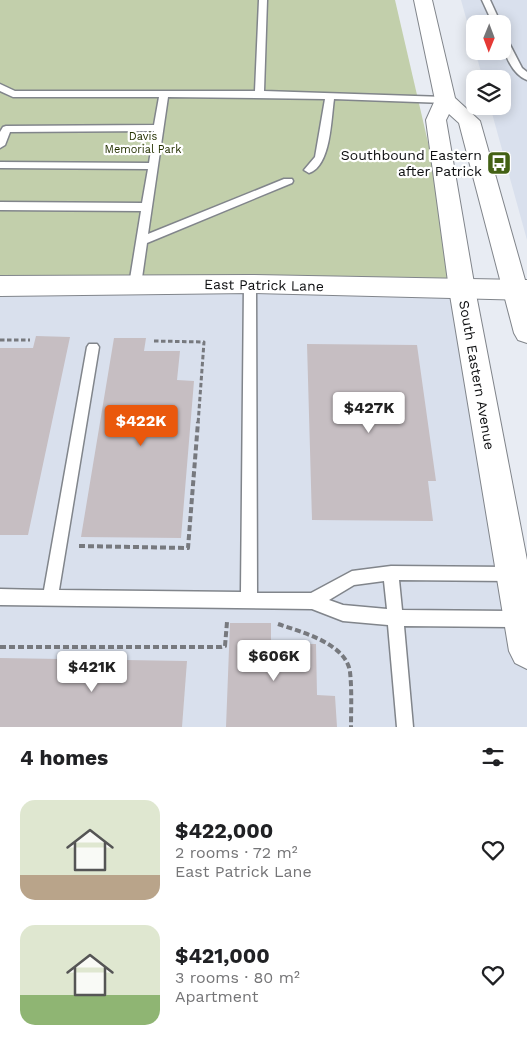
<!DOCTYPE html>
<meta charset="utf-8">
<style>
:root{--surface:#fff;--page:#f2f2f2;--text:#202124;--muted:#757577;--accent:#ea580c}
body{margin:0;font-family:"Work Sans",sans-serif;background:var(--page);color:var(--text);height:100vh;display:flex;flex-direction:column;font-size:19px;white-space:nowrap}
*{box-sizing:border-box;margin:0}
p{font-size:16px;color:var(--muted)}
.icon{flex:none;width:28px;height:28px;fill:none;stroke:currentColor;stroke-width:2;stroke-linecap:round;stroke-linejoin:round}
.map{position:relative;height:727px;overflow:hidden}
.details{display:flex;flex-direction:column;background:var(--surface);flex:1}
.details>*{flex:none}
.needle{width:32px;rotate:181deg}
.buttons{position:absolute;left:466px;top:15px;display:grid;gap:10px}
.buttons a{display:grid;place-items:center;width:45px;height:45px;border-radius:10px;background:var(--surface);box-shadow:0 2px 12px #0003;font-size:25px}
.price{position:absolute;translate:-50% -42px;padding:0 11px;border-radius:5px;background:#fff;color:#222;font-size:16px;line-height:32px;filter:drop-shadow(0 1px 2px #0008)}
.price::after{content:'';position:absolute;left:50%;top:30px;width:15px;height:11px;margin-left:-8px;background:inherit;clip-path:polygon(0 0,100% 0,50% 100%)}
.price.current{background:var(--accent);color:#fff}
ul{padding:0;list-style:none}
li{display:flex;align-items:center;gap:15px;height:125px;padding:0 20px}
li span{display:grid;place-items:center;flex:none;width:140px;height:100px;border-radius:15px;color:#555}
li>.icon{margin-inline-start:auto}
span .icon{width:60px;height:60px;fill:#fffc;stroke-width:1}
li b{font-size:21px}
h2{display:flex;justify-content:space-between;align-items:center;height:60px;padding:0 20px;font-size:21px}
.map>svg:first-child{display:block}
.built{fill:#d9e0ed}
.green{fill:#c2cfab}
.building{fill:#c6bec2}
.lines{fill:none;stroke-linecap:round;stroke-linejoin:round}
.lane-casing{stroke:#81858b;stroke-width:3}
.secondary-casing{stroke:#81858b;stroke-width:2}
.primary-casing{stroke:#81858b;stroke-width:2}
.path-far1{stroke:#77797e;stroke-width:3;stroke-dasharray:4.5 2.5;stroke-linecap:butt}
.path{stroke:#77797e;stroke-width:4;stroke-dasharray:6 3;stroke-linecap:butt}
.lane{fill:#fff;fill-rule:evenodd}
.secondary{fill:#fff;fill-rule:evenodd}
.primary{fill:#fff;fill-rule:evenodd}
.labels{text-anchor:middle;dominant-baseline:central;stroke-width:4.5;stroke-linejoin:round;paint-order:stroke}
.far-park-label{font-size:11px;fill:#243100;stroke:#fff}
.poi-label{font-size:14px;fill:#0d0e10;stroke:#fff;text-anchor:end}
.street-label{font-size:14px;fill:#0d0e10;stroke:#fff}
</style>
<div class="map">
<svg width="527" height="727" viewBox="0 0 527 727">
<rect width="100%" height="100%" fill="#e8ecf3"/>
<!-- built -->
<g class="built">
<path d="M 461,0 L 527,0 L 527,240 L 490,106 L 502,106 L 502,79 L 483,79 L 475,51 L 502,51 L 502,24 L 475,24 L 475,50 Z"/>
<path d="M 0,286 L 462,289 L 527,651 L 527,727 L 0,727 Z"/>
</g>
<!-- green -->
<path class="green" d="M 0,0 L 395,0 L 462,289 L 0,286 Z"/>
<!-- building -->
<g class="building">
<path d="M 36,336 L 70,337 L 28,535 L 0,535 L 0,348 L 33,348 Z"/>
<path d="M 114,338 L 146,338 L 144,351 L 180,351 L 177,380 L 194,381 L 181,538 L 81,537 Z"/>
<path d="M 307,344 L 417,345 L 436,481 L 428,481 L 433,521 L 312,520 Z"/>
<path d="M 230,623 L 271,623 L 271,644 L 316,644 L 317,695 L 335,696 L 337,727 L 226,727 Z"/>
<path d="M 0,658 L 187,661 L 182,727 L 0,727 Z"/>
</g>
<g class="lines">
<defs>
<g id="lane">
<path d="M 259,0 L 267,0 L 264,91 L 445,97 L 450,100 L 445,103 L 334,99 C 331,119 331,166 309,173 L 304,170 L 315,157 L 325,99 L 168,97 L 148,234 L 284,179 L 292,179 L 293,181 L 292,183 L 147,243 L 141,285 L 135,289 L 129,285 L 141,211 L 0,210 L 0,202 L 142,203 L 148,169 L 0,168 L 0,162 L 149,163 L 154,131 L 10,132 L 5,145 L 0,148 L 0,132 L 3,127 L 6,126 L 154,125 L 159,97 L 13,97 L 0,91 L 0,84 L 15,91 L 255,91 Z"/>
<path d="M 482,0 L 490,0 L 501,24 L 493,24 Z"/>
<path d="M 502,35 L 506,37 L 522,68 L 527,72 L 527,80 C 511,74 502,50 502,35 Z"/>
<path d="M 250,280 L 256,284 L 257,593 L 311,593 L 352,571 L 391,566 L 512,567 L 517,569 L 520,574 L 517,579 L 512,581 L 399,580 L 402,610 L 520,611 L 526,613 L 526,625 L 520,627 L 404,626 L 413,727 L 397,727 L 388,625 L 343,621 L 312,609 L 0,605 L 0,589 L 44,590 L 87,347 L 89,344 L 97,344 L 99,347 L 59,590 L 241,592 L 244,284 ZM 384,581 L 387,609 L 343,605 L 329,600 L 354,585 Z"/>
</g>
<path id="secondary" d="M 250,275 L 527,280 L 527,300 L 250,293 L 0,296 L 0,276 Z"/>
<path id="primary" d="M 414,0 L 432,0 L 455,98 L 480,121 L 527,287 L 527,343 L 518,340 L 514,333 L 459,123 L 449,114 L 446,120 L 475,289 L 527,560 L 527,669 L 515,663 L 509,651 L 449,289 L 426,120 L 435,100 Z"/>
</defs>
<!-- lane casing -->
<use href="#lane" class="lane-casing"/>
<!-- secondary casing -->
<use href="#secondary" class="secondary-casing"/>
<!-- primary casing -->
<use href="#primary" class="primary-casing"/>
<!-- path-far1 -->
<g class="path-far1">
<path d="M 0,340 L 30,340"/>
<path d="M 154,341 L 204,342 L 198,424"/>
</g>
<!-- path -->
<g class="path">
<path d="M 79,546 L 188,548 L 198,422"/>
<path d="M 278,624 C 301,632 346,643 350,672 C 352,690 351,709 351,727"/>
<path d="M 0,647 L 221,647 L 225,646 L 227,622"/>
</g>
<!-- lane -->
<use href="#lane" class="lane"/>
<!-- secondary -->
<use href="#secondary" class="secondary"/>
<!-- primary -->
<use href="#primary" class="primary"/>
</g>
<!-- icons -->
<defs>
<symbol id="bus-square" viewBox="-11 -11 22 22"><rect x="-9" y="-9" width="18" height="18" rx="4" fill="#436114" stroke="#fff"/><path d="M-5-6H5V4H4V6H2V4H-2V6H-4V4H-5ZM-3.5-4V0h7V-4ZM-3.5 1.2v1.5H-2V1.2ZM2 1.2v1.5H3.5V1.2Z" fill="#fff"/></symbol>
</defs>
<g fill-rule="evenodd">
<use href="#bus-square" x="485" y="149" width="28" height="28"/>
</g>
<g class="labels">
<!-- far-park labels -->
<g class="far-park-label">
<text x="143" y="136">Davis<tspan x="143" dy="13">Memorial Park</tspan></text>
</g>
<!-- poi labels -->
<g class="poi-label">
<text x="482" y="155">Southbound Eastern<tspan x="482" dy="16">after Patrick</tspan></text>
</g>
<!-- street labels -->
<g class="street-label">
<text transform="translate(264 285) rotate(1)">East Patrick Lane</text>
<text transform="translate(477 375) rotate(80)">South Eastern Avenue</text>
</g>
</g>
</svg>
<div class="buttons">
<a><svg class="needle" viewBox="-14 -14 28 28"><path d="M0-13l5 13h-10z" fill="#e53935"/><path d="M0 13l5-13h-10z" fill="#757577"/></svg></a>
<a><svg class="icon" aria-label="layers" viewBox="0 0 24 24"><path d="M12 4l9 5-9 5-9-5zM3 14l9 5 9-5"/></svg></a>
</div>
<b class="price" style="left:369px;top:434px">$427K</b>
<b class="price current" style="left:141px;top:447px">$422K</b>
<b class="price" style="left:274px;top:682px">$606K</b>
<b class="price" style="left:92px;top:693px">$421K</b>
</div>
<section class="details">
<h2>4 homes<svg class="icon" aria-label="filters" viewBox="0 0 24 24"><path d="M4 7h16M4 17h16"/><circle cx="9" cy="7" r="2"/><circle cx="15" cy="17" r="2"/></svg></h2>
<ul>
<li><span style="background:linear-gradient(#dfe7d0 75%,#b9a48a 0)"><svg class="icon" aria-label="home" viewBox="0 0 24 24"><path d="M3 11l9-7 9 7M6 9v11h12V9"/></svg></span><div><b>$422,000</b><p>2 rooms · 72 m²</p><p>East Patrick Lane</p></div><svg class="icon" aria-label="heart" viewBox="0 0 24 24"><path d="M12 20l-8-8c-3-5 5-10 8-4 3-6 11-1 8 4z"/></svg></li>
<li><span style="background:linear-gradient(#dfe7d0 70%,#8fb573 0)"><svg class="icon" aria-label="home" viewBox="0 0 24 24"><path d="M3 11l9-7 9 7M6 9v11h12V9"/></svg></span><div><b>$421,000</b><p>3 rooms · 80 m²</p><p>Apartment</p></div><svg class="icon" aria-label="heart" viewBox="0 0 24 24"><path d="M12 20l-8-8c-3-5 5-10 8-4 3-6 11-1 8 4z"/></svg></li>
</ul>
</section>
